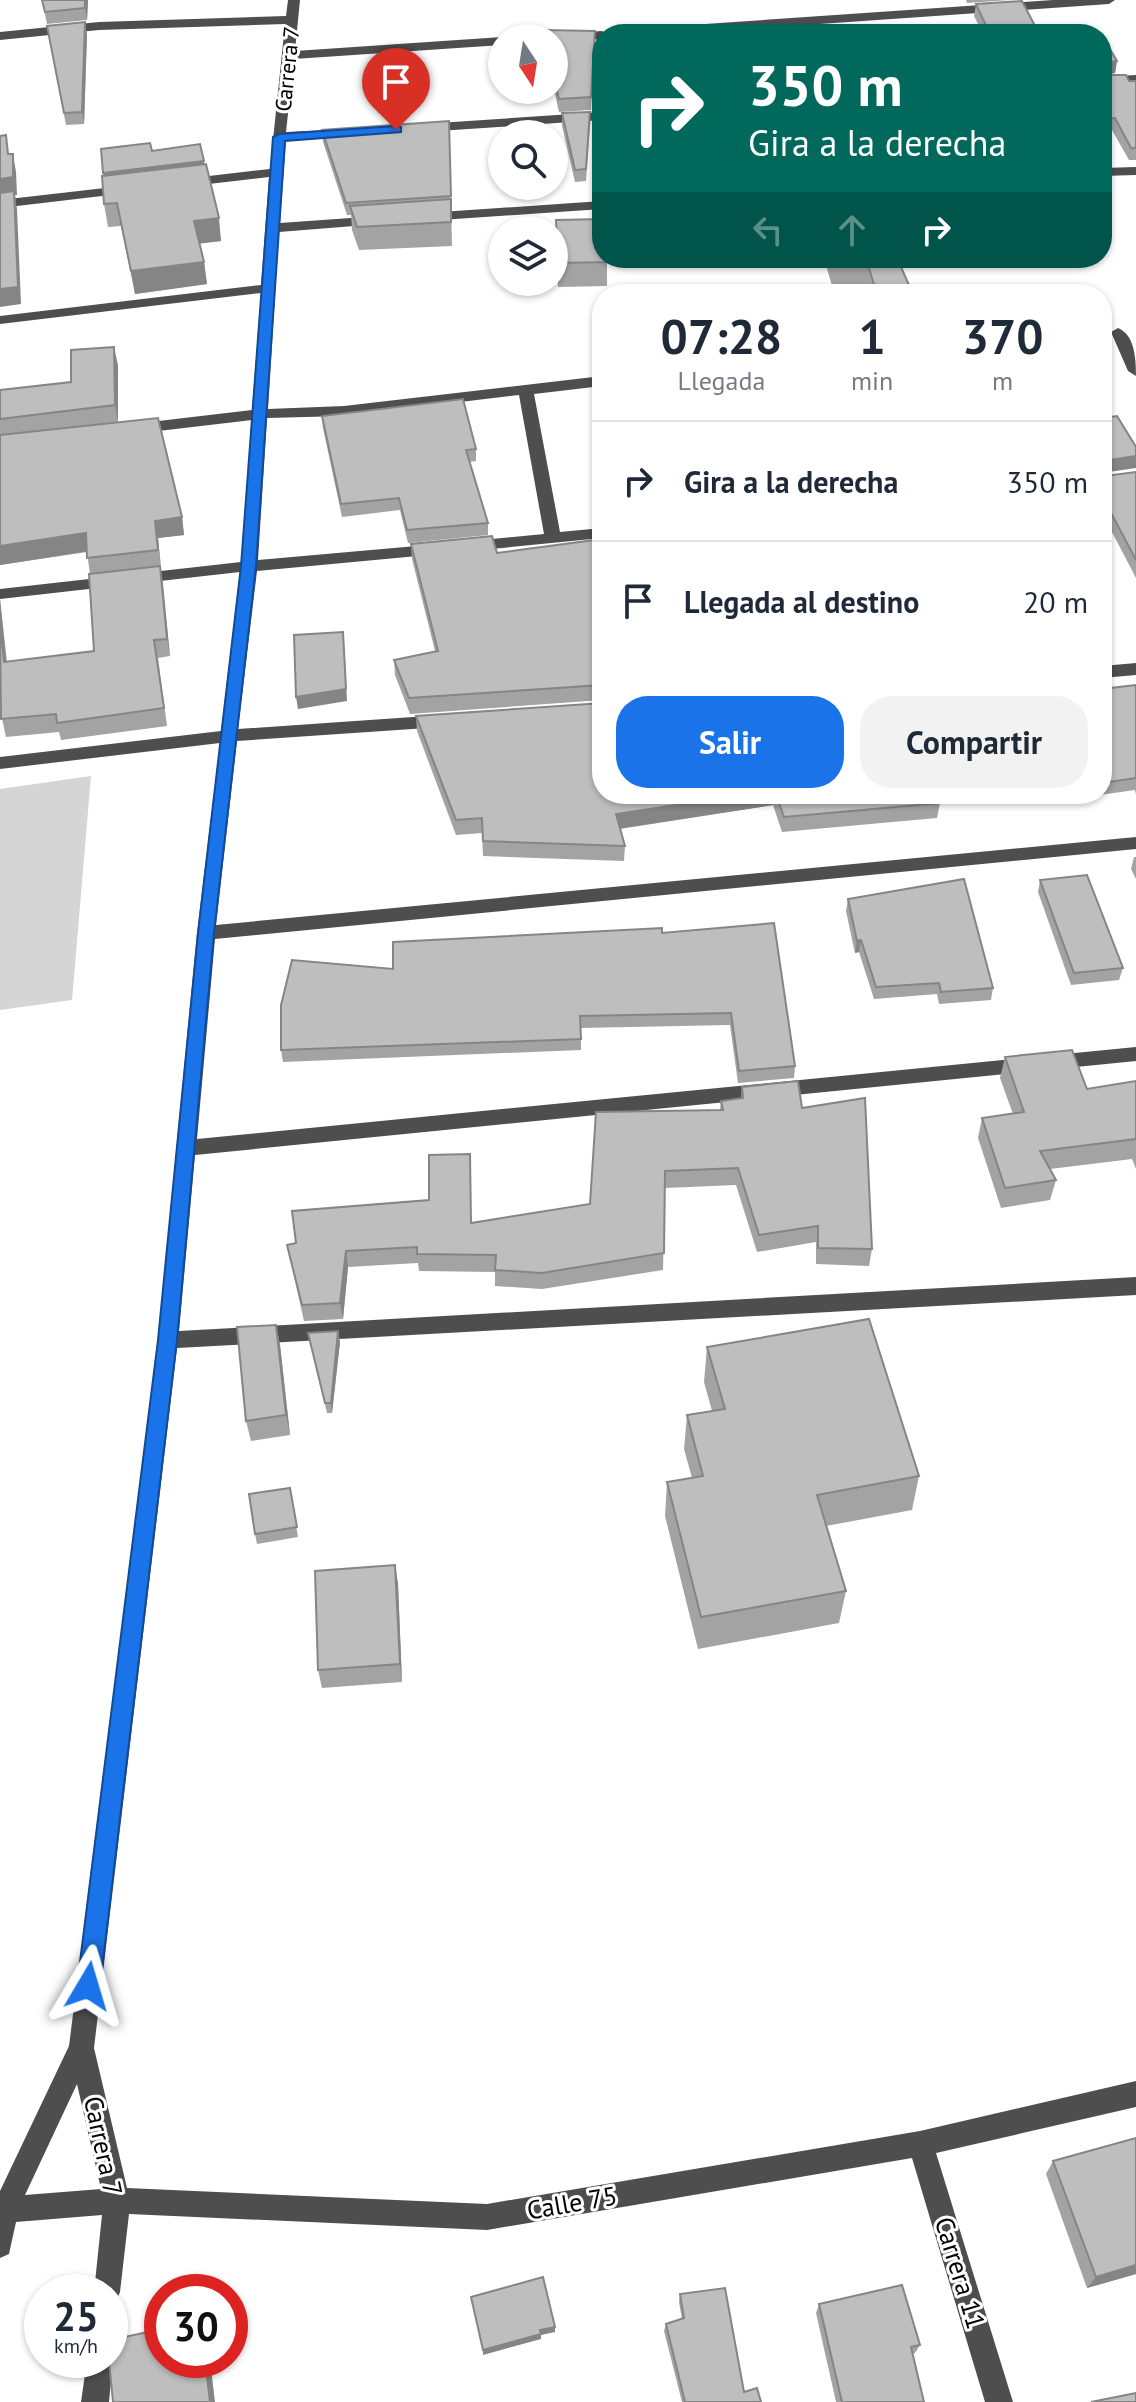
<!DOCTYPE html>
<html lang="es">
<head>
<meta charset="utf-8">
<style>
	body { margin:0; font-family:"PT Sans",sans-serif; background:#f2f2f3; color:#1f2937; height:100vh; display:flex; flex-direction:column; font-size:30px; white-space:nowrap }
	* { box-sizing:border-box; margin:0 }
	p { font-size:26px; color:#747a83 }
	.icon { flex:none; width:44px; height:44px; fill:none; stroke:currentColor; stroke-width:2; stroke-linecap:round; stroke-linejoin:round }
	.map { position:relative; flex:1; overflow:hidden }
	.sheet { position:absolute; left:592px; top:284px; width:520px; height:520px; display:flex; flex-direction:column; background:#fff; border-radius:32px; box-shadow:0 2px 6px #0004 }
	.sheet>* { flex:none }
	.guide { position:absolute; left:592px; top:24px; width:520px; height:244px; border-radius:32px; box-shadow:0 2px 6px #0004; background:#00695c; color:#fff; overflow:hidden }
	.needle { width:52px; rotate:168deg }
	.controls { position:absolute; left:488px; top:24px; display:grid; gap:16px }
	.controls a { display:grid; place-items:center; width:80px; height:80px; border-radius:50%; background:#fff; box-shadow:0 2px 6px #0004; font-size:40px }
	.speed { position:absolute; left:24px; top:2274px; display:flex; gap:16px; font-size:40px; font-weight:700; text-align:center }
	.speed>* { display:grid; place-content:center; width:104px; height:104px; border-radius:50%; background:#fff; box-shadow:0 2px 6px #0004; line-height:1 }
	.speed small { font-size:20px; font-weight:400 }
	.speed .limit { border:12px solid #d22; background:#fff; color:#111 }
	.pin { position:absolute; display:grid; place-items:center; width:68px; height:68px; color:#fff; margin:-82px -34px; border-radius:50% 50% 50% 0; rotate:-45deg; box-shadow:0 0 8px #0007 }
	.pin .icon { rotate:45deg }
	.me { position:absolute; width:88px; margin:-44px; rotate:7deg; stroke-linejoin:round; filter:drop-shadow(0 0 6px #0008) }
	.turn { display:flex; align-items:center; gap:28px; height:168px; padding:0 24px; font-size:36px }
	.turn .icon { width:104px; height:104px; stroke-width:2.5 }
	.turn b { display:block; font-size:56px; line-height:68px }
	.lanes { display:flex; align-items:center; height:76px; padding:0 24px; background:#0003; justify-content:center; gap:40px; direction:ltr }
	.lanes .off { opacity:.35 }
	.eta { display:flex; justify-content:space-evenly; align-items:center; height:136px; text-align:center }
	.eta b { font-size:48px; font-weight:800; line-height:56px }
	.cta { display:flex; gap:16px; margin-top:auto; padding:16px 24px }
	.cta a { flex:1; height:92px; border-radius:32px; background:#1a73e8; color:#fff; font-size:32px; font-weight:800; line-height:92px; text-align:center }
	.cta a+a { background:#f2f2f3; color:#1f2937 }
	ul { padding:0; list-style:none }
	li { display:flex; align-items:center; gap:24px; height:120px; padding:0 24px; border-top:2px solid #e0e1e3 }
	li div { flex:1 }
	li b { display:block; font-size:30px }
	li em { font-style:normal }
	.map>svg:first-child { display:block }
	.green { fill:#d5d5d5 }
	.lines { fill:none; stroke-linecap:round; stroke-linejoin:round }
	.minor { fill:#4e4e4e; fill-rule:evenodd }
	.wall { fill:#a3a3a3 }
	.shaded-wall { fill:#858585 }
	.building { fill:#bebebe; stroke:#858585; stroke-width:2 }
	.route { fill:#1a73e8; stroke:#114b97; stroke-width:2 }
	.labels { text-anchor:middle; stroke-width:6; stroke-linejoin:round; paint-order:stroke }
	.street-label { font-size:22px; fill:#000; stroke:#fff }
	.near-street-label { font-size:26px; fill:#000; stroke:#fff }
</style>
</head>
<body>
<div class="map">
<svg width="1136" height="2402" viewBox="0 0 1136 2402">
	<rect width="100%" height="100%" fill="#fff"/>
	<path class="green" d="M91,776L72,1000L0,1010V789Z"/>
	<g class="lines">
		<path class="minor" d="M288,0H300L295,51L502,37L506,38H502V45L294,59L286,132L347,129L354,133L347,137L286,141L280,223L379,216L386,220L379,224L279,232L268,409L344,406L602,376V386L534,394L560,532L602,528V538L471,551L463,546L471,541L544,534L519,395L344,416L267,418L258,560L439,544L447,549L439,554L257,571L238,729L442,715L451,721L442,727L237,741L216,925L1136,837V849L215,939L197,1139L1136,1047V1061L195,1155L179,1331L1136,1277V1295L177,1348L94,2048L127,2188L487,2204L920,2131L1136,2081V2107L936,2153L1013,2402H985L912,2158L487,2230L129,2214L120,2292L116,2301L110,2304V2292H94L102,2215L16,2222L9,2254L0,2258V2191L69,2046L158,1340L197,933L220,743L0,769V757L221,731L240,572L0,599V589L241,562L252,420L133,434L125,429L133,424L252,410L261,293L0,324V316L261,285L269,177L183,187L176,183L183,179L270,169L285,24L99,30L0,40V32L99,22L286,16ZM77,2084L101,2189L25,2195Z
			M1053,0H1115L1109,4L674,34H611L618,30Z
			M602,31L608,34H602V39L554,42V38H547L554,34Z
			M1136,75V83L1102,85V77Z
			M602,112V120L423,132L416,128L423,124Z
			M1136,167V175L1102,176V168Z
			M131,185L136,186V192L0,208V200Z
			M602,201V209L426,221L419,217L426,213Z
			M1118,328C1135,335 1136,359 1136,376L1128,371L1111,332Z
			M1136,663V675L1102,678V666Z
			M110,2352L113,2360L109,2402H81L87,2360H110Z"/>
	</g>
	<path class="wall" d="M42,0H88L87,20L47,24Z
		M966,0H1009L967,3Z
		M976,4L1035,26L1033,34H983L974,16Z
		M47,26L87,34L84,124L66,125Z
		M543,30L595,44L591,110L559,112L554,90V38H543Z
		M1102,36L1117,61L1115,73L1102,75L1129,81H1136V160H1129L1112,130L1102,131Z
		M562,113L590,124L586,181L575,182L562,126Z
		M449,121L452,246L359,250L352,230L351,215H347L323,142L322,130Z
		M152,151L204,164L221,241L200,243L204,262L207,284L135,294L121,226L108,227L104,204V176Z
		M556,220L607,258V286L558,287Z
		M824,258H887L913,294H867L865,289L866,284L832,286Z
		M118,365V422L182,517L184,535L158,538L161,568H160L170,656L158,658L167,726L61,740L59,732L6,737L1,714H0V599L7,662L94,651L90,574L87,552L0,565V390L71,382Z
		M322,416L476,449V461L469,462L488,523V535L408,543L400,510L342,517L323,428Z
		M1136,472V578L1102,513V473L1105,476Z
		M602,539V700L410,714L395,675L394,660L435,651L412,559L411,544L497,553Z
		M1136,685V795L1135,790L1078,798L1077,794H1102V689Z
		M416,716L602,794H937L940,803L937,818L782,832L773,805L620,829L625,846L624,861L483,856L482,833L456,835L417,731Z
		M1134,857H1136V879L1131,869Z
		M1040,880L1123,968L1119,980L1071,985L1038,892Z
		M848,899L993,988L991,1000L939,1004L937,994L874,999L859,952L855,953L846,911Z
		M662,933L795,1066L794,1078L738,1083L730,1025L581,1028V1050L283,1062L281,1050L393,969Z
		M1005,1057L1087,1089L1136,1081V1169L1132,1159L1050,1169L1056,1180L1050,1200L1001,1208L978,1138L982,1118L1013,1114L1000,1078Z
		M742,1087L802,1108L872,1249L869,1266L816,1264V1242L757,1252L736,1185L665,1188L663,1270L542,1289L495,1286V1272L419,1271L418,1263L348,1267L343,1319L304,1321L287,1245L472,1223L590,1204L720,1110L721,1101L741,1098Z
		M276,1325L280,1345L290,1435L251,1441L246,1421Z
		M338,1331L340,1342L332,1413H327L308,1333Z
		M707,1347L919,1476L912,1510L826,1526L846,1591L839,1623L698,1649L665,1516L667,1482L692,1478L684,1449L687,1415L712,1411L704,1382Z
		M290,1488L298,1537L257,1544L255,1534Z
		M395,1565L398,1584L402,1682L322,1688L318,1670Z
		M1053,2161L1136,2274L1087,2288L1046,2174Z
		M680,2294L744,2392L761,2402H682L664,2331L666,2324L682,2319L679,2302Z
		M819,2304L920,2345L915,2353L912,2354L924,2402H836L816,2313Z"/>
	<path class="shaded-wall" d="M85,0H88L87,20L85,8Z
		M85,22L87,34L84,124L82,112Z
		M1117,61L1115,73L1102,75V63Z
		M13,154L16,172L17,195H15L17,209L21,304L0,307V179Z
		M204,161L205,173L105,185L103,173Z
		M219,218L221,241L197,244L194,221Z
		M204,262L207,284L135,294L131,271Z
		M114,347L118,365V423L115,405Z
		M1136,456V468L1102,473V461Z
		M182,517L184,535L158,538L161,568L155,521Z
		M86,533L89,551L0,565V546Z
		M160,566L163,584L170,656L167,639Z
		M0,599L8,680L4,662L0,620Z
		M344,644L347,701L298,709L296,697Z
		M749,794H774L773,805L616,829V814Z
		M861,940L859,952L855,953L857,941Z
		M346,1251L348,1267L343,1319L340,1303Z
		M276,1325L280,1345L290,1435L286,1415Z
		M338,1331L340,1342L332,1413L331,1403Z
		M395,1565L398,1584L402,1682L400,1664Z
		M1136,2265V2274L1087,2288L1096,2277Z
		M555,2327V2332L541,2335V2339L483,2355V2350L540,2330Z
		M205,2360H210L215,2402H210Z"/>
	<path class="building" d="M42,0H85V8L45,12Z
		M1022,1L1035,26L988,30L976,4Z
		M85,22L82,112L64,113L47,26Z
		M543,30L595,31L591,97L559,99L554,79V38H545Z
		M1102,36L1117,61L1102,63V75H1126L1129,81H1136V148H1131L1115,118L1102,119Z
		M590,112L586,169L575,170L562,113Z
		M449,121L451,196L346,203L322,130Z
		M6,135L8,154H13V177L0,179V136Z
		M150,143L152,151L200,144L204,161L103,173L101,149Z
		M206,164L219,218L194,221L204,262L131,271L117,203L104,204L102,176Z
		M14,191L18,287L0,289V193Z
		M451,199V222L357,227L350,206Z
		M602,219V258H607L608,262L558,263L556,220Z
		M833,258H897L913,294H877L868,265L884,259L834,262Z
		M114,347L115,405L0,419V390L71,382V350Z
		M463,399L476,449L466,450L488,523L407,530L399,498L341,504L322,416Z
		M1117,416L1136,447V456L1102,461V467V418Z
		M158,418L182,517L155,521L158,550L87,558L86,533L0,546V435Z
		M1136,472V560L1102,496V473L1105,476Z
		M492,536L497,553L602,539V685L409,698L394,660L438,651L411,544Z
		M160,566L167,639L154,640L164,708L57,723L56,714L1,719L0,620L4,662L94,651L89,574Z
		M343,632L346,689L296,697L294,635Z
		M1136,685V778L1102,783V689Z
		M602,703V794H749L616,814L625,846L483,841L482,818L456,820L416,716Z
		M776,794H937L940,803L784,817Z
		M1087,875L1123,968L1074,973L1040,880Z
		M964,879L993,988L941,992L939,983L876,987L861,940L857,941L848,899Z
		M774,923L795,1066L739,1071L731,1013L580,1016L581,1039L281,1050V1005L292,960L393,969V942L662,928V933Z
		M1072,1050L1087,1089L1136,1081V1139L1040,1151L1056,1180L1005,1188L982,1118L1024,1112L1005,1057Z
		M798,1081L802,1108L865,1098L872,1249L818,1248V1226L759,1235L738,1168L665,1171L664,1253L542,1273L495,1270L496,1255L417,1254V1247L346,1251L340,1303L302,1305L287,1245L296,1243L292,1211L429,1200V1155L470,1154L471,1223L590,1204L596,1112L723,1110L721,1101L743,1098L742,1087Z
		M869,1319L919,1476L817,1495L846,1591L701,1617L667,1482L703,1476L687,1415L725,1409L707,1347Z
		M276,1325L286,1415L246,1421L237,1327Z
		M338,1331L331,1403H325L308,1333Z
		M290,1488L297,1527L255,1534L249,1494Z
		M395,1565L400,1664L318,1670L315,1571Z
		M1136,2138V2265L1096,2277L1053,2161Z
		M543,2277L555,2327L540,2330L541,2334L483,2350L471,2297Z
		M902,2285L920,2345L911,2347L924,2402H842L819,2304Z
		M725,2288L744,2392L757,2388L761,2402H685L666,2324L684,2318L680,2294Z
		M162,2329V2360H205L210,2402H113L109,2360L110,2340Z
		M1136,2393V2402H1091Z"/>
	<path class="route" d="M396,126L401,127V132L285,141L256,566L214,933L177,1340L100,1986L96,1994L88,1997L80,1994L77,1986L158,1340L198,933L241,566L273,137L279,134Z"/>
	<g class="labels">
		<g class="street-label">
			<text transform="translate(287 69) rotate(-84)" y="8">Carrera 7</text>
		</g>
		<g class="near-street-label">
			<text transform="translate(103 2146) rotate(78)" y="9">Carrera 7</text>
			<text transform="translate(572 2203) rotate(-10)" y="9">Calle 75</text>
			<text transform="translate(960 2273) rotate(73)" y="9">Carrera 11</text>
		</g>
	</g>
</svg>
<div class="controls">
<a><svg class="needle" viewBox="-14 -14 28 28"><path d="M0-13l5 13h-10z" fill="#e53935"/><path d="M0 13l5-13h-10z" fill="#747a83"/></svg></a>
<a><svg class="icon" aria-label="search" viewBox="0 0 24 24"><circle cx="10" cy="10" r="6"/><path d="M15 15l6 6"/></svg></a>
<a><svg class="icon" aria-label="layers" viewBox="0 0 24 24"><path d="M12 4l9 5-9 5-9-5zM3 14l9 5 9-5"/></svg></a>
</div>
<div class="speed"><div>25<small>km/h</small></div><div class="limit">30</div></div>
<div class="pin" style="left:396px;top:130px;background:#d93025"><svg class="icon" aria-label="arrive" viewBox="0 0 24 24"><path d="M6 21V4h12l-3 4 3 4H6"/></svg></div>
<svg class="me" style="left:88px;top:1986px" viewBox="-20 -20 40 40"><path d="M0-17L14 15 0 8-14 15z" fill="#1a73e8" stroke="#fff" stroke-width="4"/></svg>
<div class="guide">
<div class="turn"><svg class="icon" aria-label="right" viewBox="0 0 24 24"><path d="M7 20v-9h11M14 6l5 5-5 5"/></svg><div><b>350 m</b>Gira a la derecha</div></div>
<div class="lanes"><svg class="icon off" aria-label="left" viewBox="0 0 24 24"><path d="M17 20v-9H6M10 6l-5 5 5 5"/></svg><svg class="icon off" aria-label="ahead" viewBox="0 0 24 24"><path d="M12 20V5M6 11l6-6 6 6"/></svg><svg class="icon" aria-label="right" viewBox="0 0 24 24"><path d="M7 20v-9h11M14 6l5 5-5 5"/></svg></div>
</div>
<section class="sheet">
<div class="eta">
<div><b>07:28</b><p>Llegada</p></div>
<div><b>1</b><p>min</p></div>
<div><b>370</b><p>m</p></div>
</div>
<ul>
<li><svg class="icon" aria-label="right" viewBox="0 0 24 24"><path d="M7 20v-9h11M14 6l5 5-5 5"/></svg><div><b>Gira a la derecha</b></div><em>350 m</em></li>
<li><svg class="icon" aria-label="arrive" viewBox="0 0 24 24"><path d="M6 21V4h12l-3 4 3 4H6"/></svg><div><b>Llegada al destino</b></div><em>20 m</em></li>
</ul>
<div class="cta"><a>Salir</a><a>Compartir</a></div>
</section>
</div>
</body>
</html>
